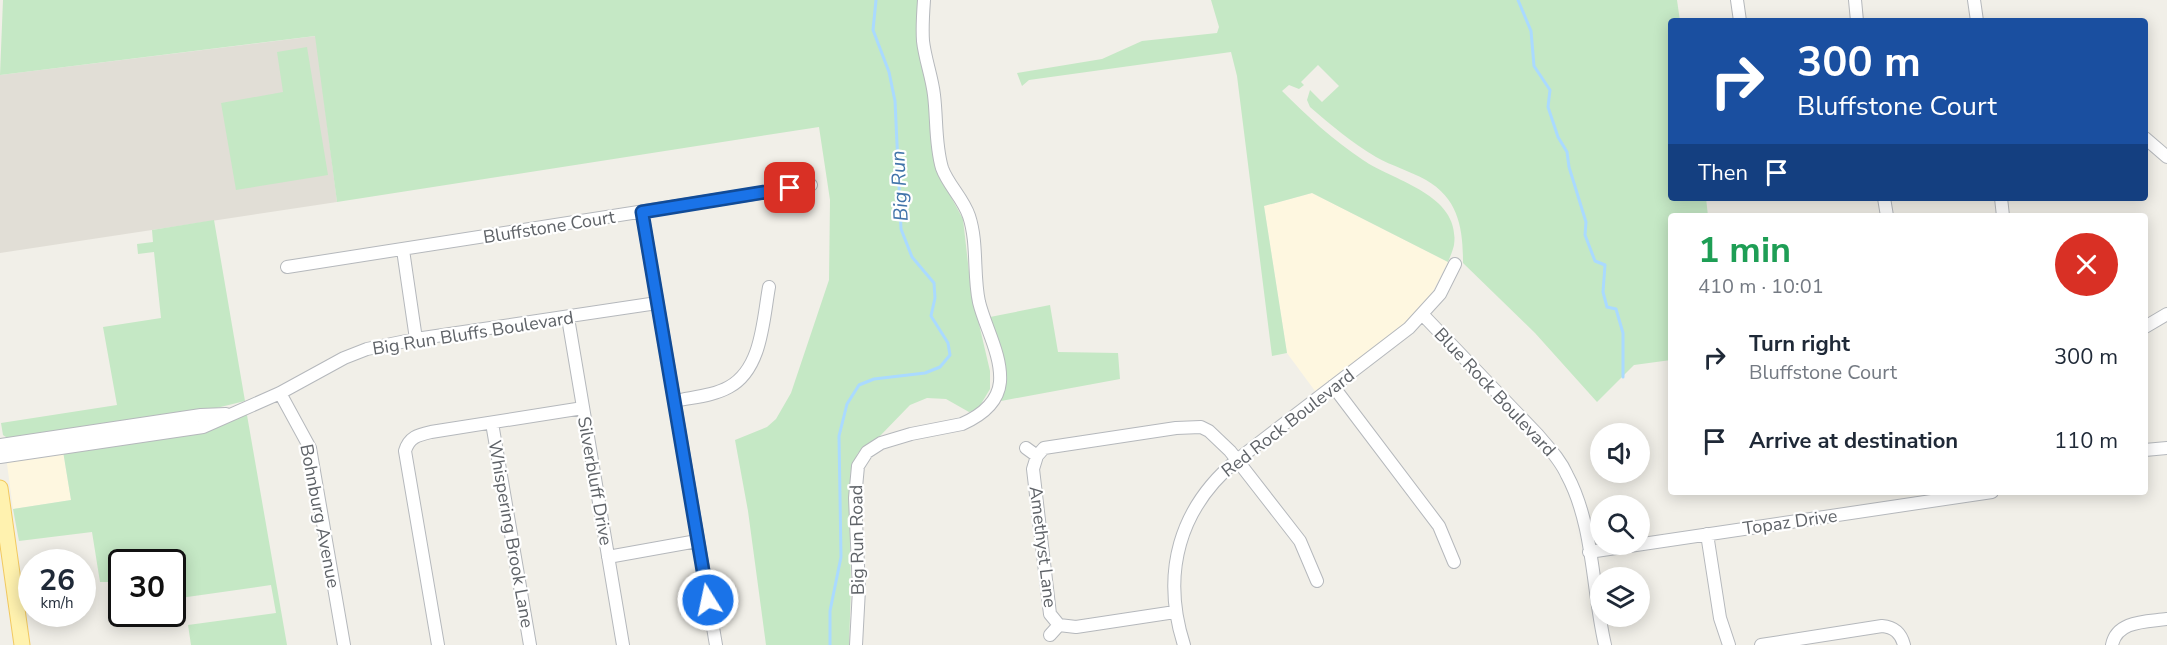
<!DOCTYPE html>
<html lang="en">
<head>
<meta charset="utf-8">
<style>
	body { margin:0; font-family:"Nunito Sans",sans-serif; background:#f6f6f7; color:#1f2937; height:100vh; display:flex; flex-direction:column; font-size:22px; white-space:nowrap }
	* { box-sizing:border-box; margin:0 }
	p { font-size:20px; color:#747a83 }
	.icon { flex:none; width:33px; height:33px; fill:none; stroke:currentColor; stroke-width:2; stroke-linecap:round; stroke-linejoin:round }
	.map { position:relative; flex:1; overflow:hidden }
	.sheet { position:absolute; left:1668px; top:213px; width:480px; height:282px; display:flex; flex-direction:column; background:#fff; border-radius:6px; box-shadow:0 3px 15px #0003 }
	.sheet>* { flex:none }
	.top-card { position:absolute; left:1668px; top:18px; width:480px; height:183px; border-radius:6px; box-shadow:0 3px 15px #0003; background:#1a4fa0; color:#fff; overflow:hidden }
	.fabs { position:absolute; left:1590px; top:423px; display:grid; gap:12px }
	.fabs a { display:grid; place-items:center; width:60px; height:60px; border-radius:50%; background:#fff; box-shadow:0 3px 15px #0003; font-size:30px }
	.speed { position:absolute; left:18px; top:549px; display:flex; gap:12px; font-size:30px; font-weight:700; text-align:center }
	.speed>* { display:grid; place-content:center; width:78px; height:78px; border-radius:50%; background:#fff; box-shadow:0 3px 15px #0003; line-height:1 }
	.speed small { font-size:15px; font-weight:400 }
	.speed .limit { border:3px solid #111; border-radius:9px; background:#fff; color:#111 }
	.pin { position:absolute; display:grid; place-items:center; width:51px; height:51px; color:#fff; margin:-26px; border-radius:12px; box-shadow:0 3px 9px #0006 }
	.me { position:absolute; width:66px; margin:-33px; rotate:350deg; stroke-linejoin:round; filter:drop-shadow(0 0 4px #0008) }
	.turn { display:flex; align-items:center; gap:21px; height:126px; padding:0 30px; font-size:27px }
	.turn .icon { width:78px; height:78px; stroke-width:2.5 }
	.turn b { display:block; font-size:42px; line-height:51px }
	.then { display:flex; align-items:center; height:57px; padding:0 30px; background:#0003; gap:12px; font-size:22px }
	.round { display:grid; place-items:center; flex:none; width:63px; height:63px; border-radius:32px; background:#f6f6f7 }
	.summary { display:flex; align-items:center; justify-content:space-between; height:102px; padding:0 30px }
	h1 { font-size:36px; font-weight:700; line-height:45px; color:#1e9e55 }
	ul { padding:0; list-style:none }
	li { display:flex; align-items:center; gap:18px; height:84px; padding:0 30px }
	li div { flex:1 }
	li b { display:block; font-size:22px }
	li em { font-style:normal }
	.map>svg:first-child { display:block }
	.commercial { fill:#fef7e0 }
	.education { fill:#e1ded6 }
	.green { fill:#c5e8c5 }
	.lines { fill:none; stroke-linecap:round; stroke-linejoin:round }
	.stream { stroke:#aadaff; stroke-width:3 }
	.minor-casing { stroke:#b5b8bc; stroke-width:14 }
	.major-casing { stroke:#f2c960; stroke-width:17 }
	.minor { stroke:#fff; stroke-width:12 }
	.major { stroke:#fff2af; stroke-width:15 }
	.route-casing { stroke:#114b97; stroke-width:15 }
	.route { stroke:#1a73e8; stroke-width:10 }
	.labels { text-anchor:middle; stroke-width:4.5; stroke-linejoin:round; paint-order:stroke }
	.street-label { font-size:18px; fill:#5f6368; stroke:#fff }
	.water-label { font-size:20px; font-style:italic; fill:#4174aa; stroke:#fff }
</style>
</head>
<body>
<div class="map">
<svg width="2167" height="645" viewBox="0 0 2167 645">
	<rect width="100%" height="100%" fill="#f1efe8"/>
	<path class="commercial" d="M1312,193L1448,262L1428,301L1405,324L1315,391L1287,353L1264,206Z
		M63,451L71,500L13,509L7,464L9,460Z"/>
	<path class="education" d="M316,36L337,202L0,253V75Z"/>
	<path class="green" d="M3,0H918V37L926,76L938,173L963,219L971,290L990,371V389L978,409L969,412L946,399L927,398L910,405L878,438L858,453L851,469L849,491L851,587L849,645H766L748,511L735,440L767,427L776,419L791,393L829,280L830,200L819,127L337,202L315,36L0,75Z
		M1211,0H1677L1680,21H1671V198H1706L1708,216H1671V360L1634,365L1597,402L1535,333L1463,263C1463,229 1459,199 1426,180C1410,171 1392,166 1376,157C1352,143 1331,125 1310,107L1307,100L1310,90L1322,102L1339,86L1318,65L1301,82L1304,85L1299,89L1289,85L1282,91C1307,116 1333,140 1363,160C1393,181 1461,194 1454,245C1453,250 1450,257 1448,262L1312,193L1264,206L1287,353L1272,356L1237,76L1231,52L1029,80L1022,86L1017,73L1102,59L1142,41L1217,33L1219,27Z
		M307,47L328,175L236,190L221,103L283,92L277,52Z
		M214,220L245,401L200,412L9,439L3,435L1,423L117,405L103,327L161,318L154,252L138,254L137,244L153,242L152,230Z
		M1050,305L1058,352L1118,353L1120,379L1001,401L1005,380L990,317Z
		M247,415L287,645H191L188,625L276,613L271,585L173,599L172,562H122L121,606H118L115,582H100L92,532L19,541L13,509L71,500L63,451L227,421Z"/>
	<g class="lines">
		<path class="stream" d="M1518,0L1531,31L1534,66L1550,90L1548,107L1558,137L1567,152L1569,167L1586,222L1585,235L1595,261L1605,265L1603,292L1607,307L1616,309L1623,333V377
			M830,645V611L841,557L839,436L847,404L859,385L874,379L925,373L940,367L950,355L948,343L931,316L935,298L934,283L912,257L901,229L895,101L889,72L873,30L876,0"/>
		<defs>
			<path id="minor" d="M1737,0L1740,21
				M1855,0L1857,21
				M1974,0L1977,21
				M2145,138L2167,157
				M1884,198L1887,216
				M2001,198L2003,216
				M642,212L716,645
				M403,250L416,339
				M287,267L811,185
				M1423,315L1537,434C1548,447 1560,459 1567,475C1594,525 1592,590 1605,645
				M568,318L623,645
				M2145,327L2167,314
				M1333,386L1439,526L1454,562
				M280,393L310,448L344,645
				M675,401C693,397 713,396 729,387C762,369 763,320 769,287
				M492,423L530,645
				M0,445L201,415L226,414
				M1026,448L1037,456
				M2145,450L2167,448
				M0,457L203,427L280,393L344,358L367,349L416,339L657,303
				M1707,534L1720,618L1729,645
				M1589,552L1992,492
				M608,557L697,541
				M1175,612L1076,627L1059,625L1050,614L1033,469L1037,456L1044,448L1176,428L1201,427L1209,431L1230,451L1300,541L1317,581
				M1050,635L1059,625
				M438,645L405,451C409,437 418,435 431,432L583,408
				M856,645L859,589L855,498L858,466L867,452L881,443L911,434L962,424C980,416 998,403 1000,382C1002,355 985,327 979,302C973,274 978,243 969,216C963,198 948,185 942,168C935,144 937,119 934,95C932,77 925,59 923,41C922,27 923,14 924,0
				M1184,645C1161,573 1179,508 1237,460L1409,328L1440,294L1455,264
				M1761,645L1882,626C1894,627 1901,633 1904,645
				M2112,645C2117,620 2147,622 2167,619"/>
			<path id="major" d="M0,488L22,645"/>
		</defs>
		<use href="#minor" class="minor-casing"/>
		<use href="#major" class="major-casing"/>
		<use href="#minor" class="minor"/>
		<use href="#major" class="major"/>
	</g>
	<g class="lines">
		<defs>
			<path id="route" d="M708,600L642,212L790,188"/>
		</defs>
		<use href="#route" class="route-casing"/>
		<use href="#route" class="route"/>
	</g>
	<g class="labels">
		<g class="street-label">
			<text transform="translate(549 227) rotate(-9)" y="6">Bluffstone Court</text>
			<text transform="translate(473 333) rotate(-9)" y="6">Big Run Bluffs Boulevard</text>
			<text transform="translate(1495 392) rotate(47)" y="6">Blue Rock Boulevard</text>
			<text transform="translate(1288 423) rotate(-38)" y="6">Red Rock Boulevard</text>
			<text transform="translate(595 481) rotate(80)" y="6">Silverbluff Drive</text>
			<text transform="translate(320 516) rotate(79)" y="6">Bohnburg Avenue</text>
			<text transform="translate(1790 522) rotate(-8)" y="6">Topaz Drive</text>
			<text transform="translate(511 534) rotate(80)" y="6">Whispering Brook Lane</text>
			<text transform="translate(857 540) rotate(-91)" y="6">Big Run Road</text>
			<text transform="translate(1043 547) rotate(83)" y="6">Amethyst Lane</text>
		</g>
		<g class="water-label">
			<text transform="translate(899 186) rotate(-93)" y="7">Big Run</text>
		</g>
	</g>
</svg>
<div class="fabs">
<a><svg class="icon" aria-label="sound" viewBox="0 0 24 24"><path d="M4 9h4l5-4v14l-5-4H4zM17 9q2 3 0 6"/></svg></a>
<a><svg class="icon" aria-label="search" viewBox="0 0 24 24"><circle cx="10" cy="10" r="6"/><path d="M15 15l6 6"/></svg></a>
<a><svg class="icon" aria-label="layers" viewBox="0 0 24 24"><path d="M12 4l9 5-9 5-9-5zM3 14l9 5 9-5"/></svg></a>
</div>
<div class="speed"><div>26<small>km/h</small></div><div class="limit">30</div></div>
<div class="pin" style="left:790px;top:188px;background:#d93025"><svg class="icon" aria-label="arrive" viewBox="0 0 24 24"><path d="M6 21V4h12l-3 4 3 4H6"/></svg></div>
<svg class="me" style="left:708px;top:600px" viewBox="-20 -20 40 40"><circle r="17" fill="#1a73e8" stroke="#fff" stroke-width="3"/><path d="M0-11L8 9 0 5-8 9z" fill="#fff"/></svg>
<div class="top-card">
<div class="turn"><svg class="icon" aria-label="right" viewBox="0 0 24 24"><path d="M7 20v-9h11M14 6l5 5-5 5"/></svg><div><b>300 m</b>Bluffstone Court</div></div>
<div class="then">Then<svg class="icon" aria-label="arrive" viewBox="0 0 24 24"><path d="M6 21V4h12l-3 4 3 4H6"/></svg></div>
</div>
<section class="sheet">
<div class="summary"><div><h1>1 min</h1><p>410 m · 10:01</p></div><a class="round" style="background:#d93025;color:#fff"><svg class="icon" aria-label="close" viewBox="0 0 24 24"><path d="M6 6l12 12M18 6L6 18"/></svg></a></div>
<ul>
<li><svg class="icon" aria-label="right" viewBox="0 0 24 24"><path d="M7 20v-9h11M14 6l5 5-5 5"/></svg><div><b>Turn right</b><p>Bluffstone Court</p></div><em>300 m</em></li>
<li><svg class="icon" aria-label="arrive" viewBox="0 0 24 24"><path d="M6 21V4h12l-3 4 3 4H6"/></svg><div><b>Arrive at destination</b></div><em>110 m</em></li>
</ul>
</section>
</div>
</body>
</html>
